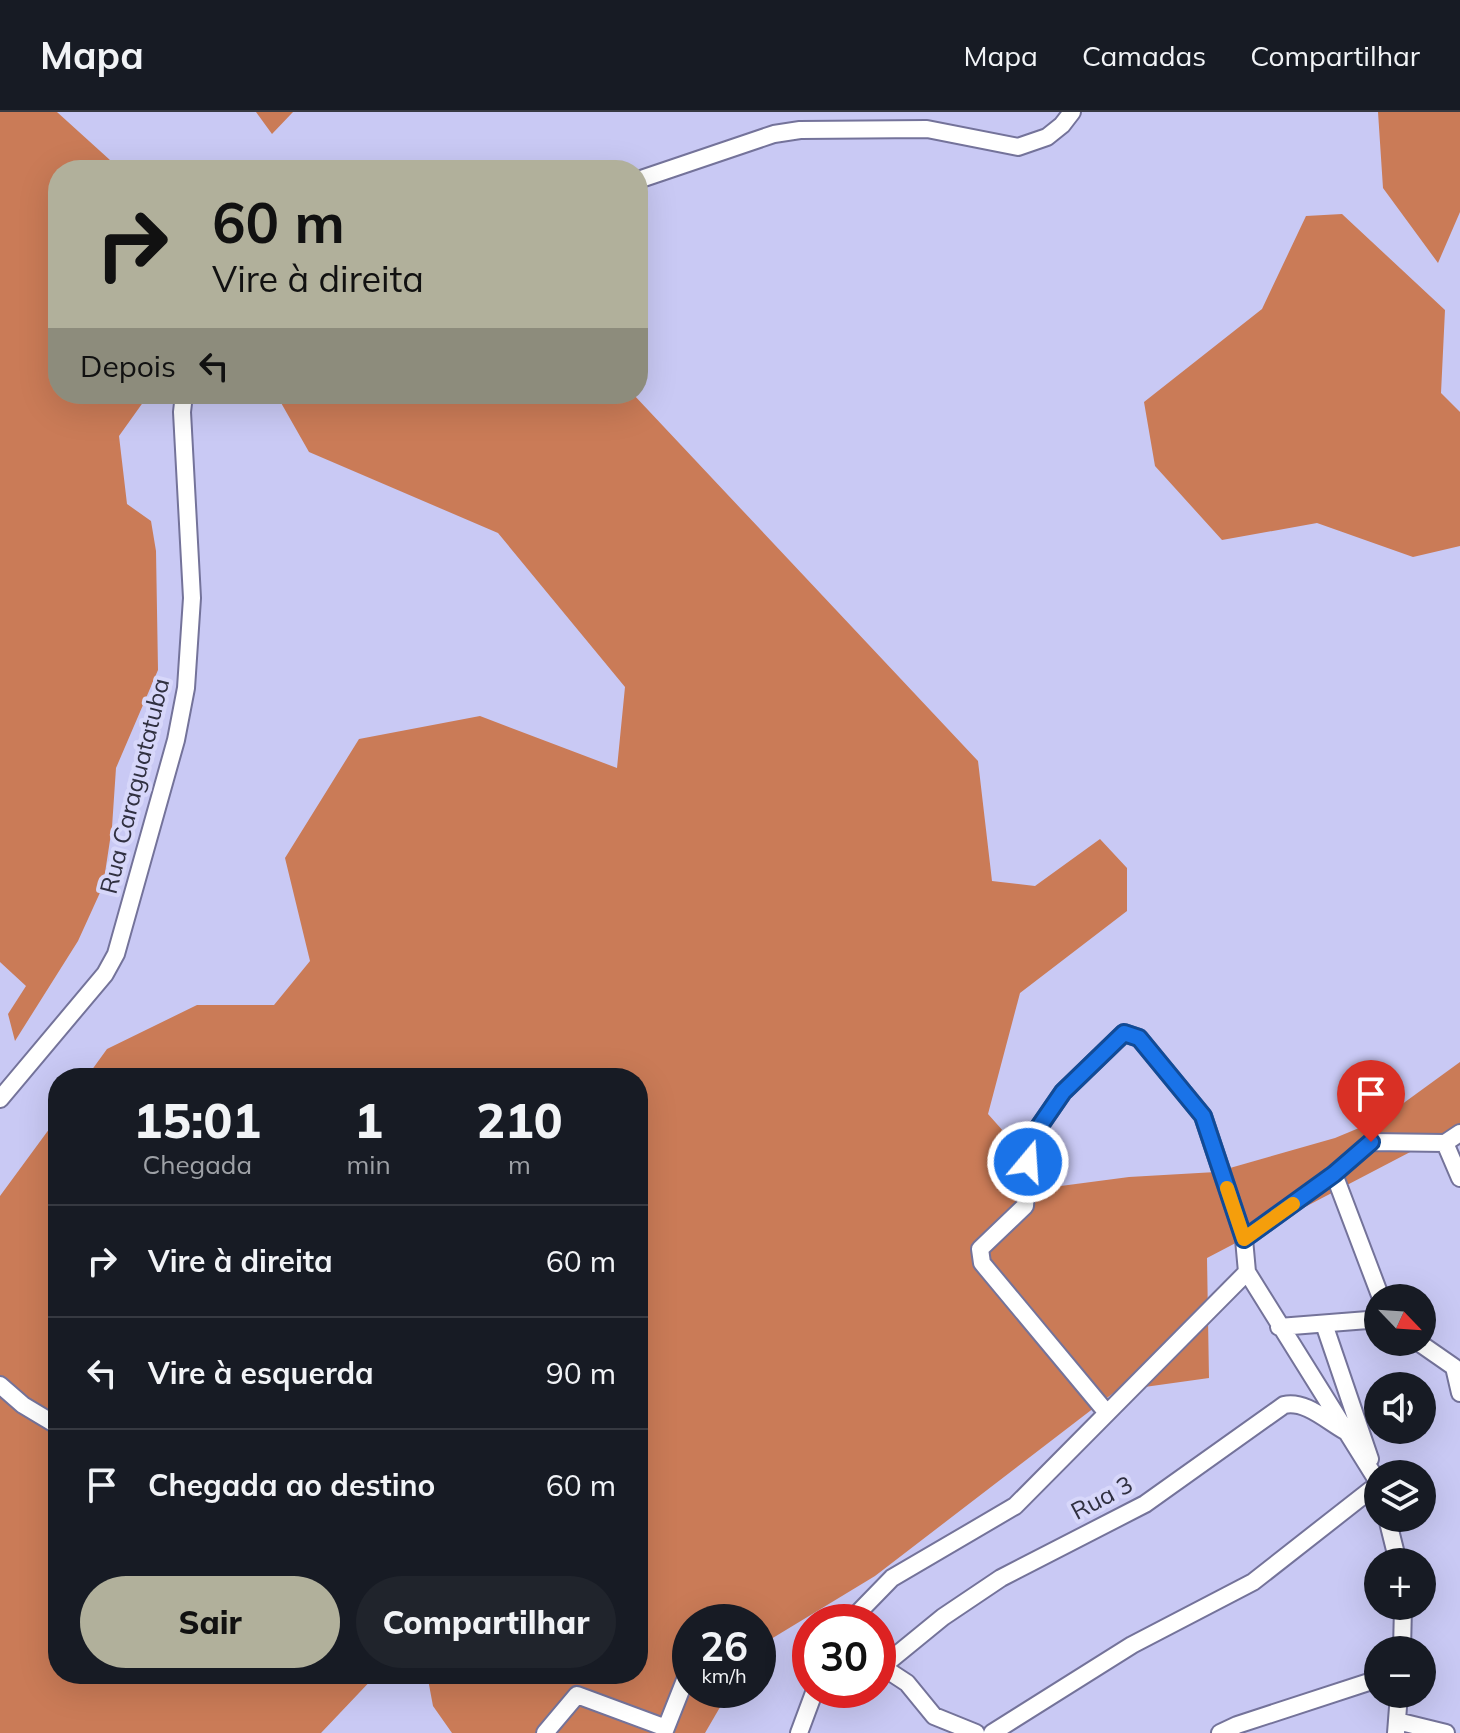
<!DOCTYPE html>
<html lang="pt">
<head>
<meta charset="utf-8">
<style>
	body { margin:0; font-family:Mulish,sans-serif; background:#20242c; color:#f1f3f6; height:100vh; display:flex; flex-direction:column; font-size:30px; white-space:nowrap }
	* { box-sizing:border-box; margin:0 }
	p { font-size:26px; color:#9ea1a6 }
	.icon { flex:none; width:44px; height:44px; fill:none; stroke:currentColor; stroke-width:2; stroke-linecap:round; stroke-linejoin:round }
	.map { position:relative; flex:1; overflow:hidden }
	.details { position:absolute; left:48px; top:956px; width:600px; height:616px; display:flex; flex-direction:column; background:#171b24; border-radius:32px; box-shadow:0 8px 32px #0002 }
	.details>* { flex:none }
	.hud { position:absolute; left:48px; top:48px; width:600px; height:244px; border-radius:32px; box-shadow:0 8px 32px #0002; background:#b1b09b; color:#111; overflow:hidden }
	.needle { width:52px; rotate:115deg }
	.controls { position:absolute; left:1364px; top:1172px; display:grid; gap:16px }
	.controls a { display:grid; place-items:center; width:72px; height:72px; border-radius:50%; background:#171b24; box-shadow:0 8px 32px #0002; font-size:40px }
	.speed { position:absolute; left:672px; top:1492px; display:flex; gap:16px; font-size:40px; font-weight:700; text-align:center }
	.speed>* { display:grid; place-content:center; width:104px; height:104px; border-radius:50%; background:#171b24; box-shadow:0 8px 32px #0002; line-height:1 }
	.speed small { font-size:20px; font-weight:400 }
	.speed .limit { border:12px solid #d22; background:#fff; color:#111 }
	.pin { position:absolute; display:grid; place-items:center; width:68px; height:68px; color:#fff; margin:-82px -34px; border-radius:50% 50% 50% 0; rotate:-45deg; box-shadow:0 0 8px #0007 }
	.pin .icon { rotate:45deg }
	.me { position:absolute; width:88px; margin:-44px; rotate:18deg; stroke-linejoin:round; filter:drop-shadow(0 0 6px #0008) }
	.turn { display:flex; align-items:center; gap:28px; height:168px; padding:0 32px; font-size:36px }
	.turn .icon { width:104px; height:104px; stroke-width:2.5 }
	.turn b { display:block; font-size:56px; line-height:68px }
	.then { display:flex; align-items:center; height:76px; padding:0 32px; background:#0003; gap:16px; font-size:30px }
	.eta { display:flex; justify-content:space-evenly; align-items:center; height:136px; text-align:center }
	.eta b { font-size:48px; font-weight:800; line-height:56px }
	.primary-button { display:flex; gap:16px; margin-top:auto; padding:16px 32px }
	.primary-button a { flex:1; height:92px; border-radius:48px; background:#b1b09b; color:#111; font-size:32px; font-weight:800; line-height:92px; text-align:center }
	.primary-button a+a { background:#20242c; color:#f1f3f6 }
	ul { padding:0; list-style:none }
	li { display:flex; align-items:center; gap:24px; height:112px; padding:0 32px; border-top:2px solid #363941 }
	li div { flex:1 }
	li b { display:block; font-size:30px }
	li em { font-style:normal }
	header { display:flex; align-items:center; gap:48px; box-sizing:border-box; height:112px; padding:0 40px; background:#171b24; border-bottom:2px solid #363941 }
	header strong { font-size:38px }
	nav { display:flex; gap:44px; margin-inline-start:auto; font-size:28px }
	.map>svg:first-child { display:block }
	.forest { fill:#ca7b57 }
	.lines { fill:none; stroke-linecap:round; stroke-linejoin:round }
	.street-casing { stroke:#74739a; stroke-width:20 }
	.street { stroke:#fff; stroke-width:16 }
	.route-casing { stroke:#114b97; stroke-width:20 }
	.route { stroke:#1a73e8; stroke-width:14 }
	.slow { stroke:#f59e0b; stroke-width:14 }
	.labels { text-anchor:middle; stroke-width:8; stroke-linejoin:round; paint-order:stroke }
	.street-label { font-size:24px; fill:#303040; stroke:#d7d7fa }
</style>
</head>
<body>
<header>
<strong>Mapa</strong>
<nav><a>Mapa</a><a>Camadas</a><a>Compartilhar</a></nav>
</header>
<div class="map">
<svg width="1460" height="1621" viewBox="0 0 1460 1621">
	<rect width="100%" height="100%" fill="#c9c9f4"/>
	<path class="forest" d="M0,0H57L121,58H58V282H149L119,324L127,392L151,409L156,439L158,558L116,656L112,715L103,774L78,829L15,929L8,902L26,874L0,850Z
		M256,0H293L272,22Z
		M1378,0H1460V100L1438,151L1383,76Z
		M1342,102L1445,198L1441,281L1460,300V434L1413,445L1317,411L1222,428L1155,354L1144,290L1262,197L1306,104Z
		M276,282H633L978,649L992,769L1035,774L1100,727L1127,756V799L1020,881L988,1002L1053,1075L1129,1065L1216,1060L1335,1026L1383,1006L1460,950V1014L1207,1146L1209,1266L1116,1279L875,1464L758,1535V1510H690V1578H730L705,1621H452L433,1594L427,1562H638V966H86L107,937L197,893H274L310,849L285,746L359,627L480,604L617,656L625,575L498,421L309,340Z
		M58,1005V1562H377L321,1621H0V1084Z"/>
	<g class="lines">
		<defs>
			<path id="street" d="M638,68L774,22L800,18L927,17L1018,35L1047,25L1062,13L1072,0
				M0,987L105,862L116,842L176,628L186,576L192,486L182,300L184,282
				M1445,1031L1460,1066
				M1334,1062L1381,1186
				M1247,1160L1378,1370
				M1324,1212L1370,1347
				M1279,1215L1368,1208L1378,1204
				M1418,1230L1454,1255L1460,1281
				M0,1273L23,1293L58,1314
				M1107,1301L982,1151L980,1137L1025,1094L1030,1028L1063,980L1124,921L1139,926L1203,1004L1244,1127
				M1387,1406L1398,1450
				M854,1510L855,1504L892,1466L1015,1394L1247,1160L1244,1127L1334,1062L1371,1030L1445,1031L1460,1021
				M1402,1538L1403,1494
				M878,1552L907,1571L934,1604L976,1621
				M883,1554L943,1505L1001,1466L1145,1392L1284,1293C1305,1288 1327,1309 1345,1319
				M1397,1609L1446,1621
				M545,1621L577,1583L666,1616
				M664,1621L687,1563
				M799,1621L815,1578
				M992,1621L1132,1533L1253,1470L1378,1372
				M1220,1621L1237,1613L1378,1567
				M1396,1621L1399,1582"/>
		</defs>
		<use href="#street" class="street-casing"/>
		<use href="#street" class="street"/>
	</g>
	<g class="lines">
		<defs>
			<path id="route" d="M1028,1050L1030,1028L1063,980L1124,921L1139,926L1203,1004L1244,1127L1334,1062L1371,1030"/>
		</defs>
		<use href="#route" class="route-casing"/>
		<use href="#route" class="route"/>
		<path class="slow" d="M1227,1076L1244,1127L1293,1092"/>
	</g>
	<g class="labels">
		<g class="street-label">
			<text transform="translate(135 674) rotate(-76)" y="8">Rua Caraguatatuba</text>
			<text transform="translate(1102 1386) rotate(-28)" y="8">Rua 3</text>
		</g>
	</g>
</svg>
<div class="controls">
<a><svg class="needle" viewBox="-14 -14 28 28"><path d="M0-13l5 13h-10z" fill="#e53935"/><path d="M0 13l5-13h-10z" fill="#9ea1a6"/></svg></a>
<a><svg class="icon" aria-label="sound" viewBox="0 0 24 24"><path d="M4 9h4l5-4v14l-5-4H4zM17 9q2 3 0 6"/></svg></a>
<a><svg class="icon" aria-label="layers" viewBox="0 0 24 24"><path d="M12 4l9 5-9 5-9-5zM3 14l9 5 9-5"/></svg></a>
<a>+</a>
<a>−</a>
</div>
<div class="speed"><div>26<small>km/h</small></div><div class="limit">30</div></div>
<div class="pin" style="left:1371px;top:1030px;background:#d93025"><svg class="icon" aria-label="arrive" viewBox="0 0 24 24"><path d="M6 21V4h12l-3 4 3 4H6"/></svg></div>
<svg class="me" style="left:1028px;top:1050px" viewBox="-20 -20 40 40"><circle r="17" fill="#1a73e8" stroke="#fff" stroke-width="3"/><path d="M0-11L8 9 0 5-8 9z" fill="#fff"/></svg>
<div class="hud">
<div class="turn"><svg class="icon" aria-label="right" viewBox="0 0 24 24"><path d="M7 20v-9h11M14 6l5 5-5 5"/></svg><div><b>60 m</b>Vire à direita</div></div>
<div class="then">Depois<svg class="icon" aria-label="left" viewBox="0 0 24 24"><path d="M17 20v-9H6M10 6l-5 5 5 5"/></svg></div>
</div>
<section class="details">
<div class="eta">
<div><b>15:01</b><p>Chegada</p></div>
<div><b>1</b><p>min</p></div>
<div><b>210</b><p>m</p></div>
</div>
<ul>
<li><svg class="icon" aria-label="right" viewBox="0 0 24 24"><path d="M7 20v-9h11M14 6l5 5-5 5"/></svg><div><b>Vire à direita</b></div><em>60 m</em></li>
<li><svg class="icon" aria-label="left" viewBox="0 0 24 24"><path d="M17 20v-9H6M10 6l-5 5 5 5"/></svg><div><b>Vire à esquerda</b></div><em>90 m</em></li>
<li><svg class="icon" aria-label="arrive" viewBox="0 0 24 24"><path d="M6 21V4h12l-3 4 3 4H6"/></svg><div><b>Chegada ao destino</b></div><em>60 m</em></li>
</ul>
<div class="primary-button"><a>Sair</a><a>Compartilhar</a></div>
</section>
</div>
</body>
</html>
